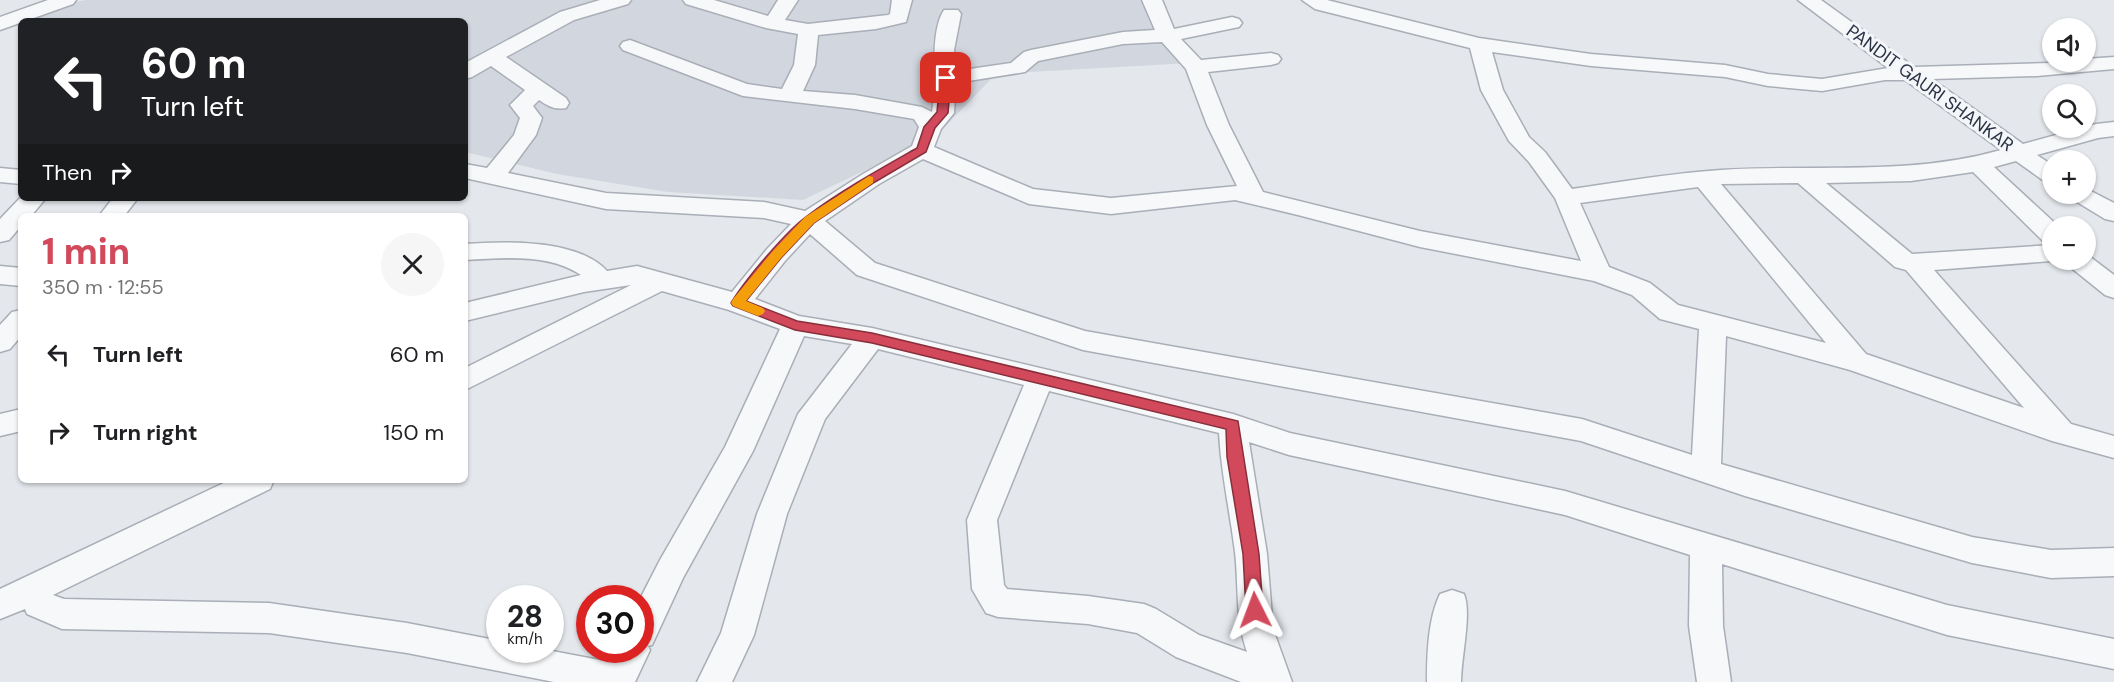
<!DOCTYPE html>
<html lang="en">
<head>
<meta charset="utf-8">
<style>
	body { margin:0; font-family:"DM Sans",sans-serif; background:#f6f6f6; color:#202124; height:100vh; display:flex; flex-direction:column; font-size:22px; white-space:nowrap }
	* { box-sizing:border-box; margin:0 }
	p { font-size:20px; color:#757577 }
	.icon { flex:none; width:33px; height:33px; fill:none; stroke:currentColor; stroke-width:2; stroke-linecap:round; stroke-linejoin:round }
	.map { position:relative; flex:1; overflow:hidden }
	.panel { position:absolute; left:18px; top:213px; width:450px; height:270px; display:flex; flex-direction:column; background:#fff; border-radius:9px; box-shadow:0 2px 4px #0004 }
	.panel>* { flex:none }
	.guide { position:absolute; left:18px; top:18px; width:450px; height:183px; border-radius:9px; box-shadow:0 2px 4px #0004; background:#202124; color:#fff; overflow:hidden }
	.buttons { position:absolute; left:2042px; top:18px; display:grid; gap:12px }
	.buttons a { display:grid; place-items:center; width:54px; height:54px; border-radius:50%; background:#fff; box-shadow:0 2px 4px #0004; font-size:30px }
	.speed { position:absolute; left:486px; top:585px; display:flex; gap:12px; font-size:30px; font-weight:700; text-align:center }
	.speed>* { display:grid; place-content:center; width:78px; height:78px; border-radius:50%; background:#fff; box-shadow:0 2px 4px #0004; line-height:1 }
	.speed small { font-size:15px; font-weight:400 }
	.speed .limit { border:9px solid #d22; background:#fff; color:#111 }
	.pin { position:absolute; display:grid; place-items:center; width:51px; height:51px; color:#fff; margin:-26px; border-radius:12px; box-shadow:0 3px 9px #0006 }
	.me { position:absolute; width:66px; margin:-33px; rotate:357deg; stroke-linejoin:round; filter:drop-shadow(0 0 4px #0008) }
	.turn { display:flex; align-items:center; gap:21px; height:126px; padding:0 24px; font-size:27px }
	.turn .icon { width:78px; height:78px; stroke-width:2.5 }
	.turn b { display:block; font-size:42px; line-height:51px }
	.then { display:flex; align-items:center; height:57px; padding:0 24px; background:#0003; gap:12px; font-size:22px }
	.round { display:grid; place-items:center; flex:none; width:63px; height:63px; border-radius:32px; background:#f6f6f6 }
	.head { display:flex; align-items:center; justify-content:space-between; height:102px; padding:0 24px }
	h1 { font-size:36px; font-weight:800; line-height:45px; color:#d1495b }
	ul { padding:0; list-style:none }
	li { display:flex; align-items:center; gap:18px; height:78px; padding:0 24px }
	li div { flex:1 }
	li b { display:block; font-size:22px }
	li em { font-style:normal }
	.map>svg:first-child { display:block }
	.built { fill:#d2d6de }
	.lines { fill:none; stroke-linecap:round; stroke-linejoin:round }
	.minor-casing { stroke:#a9aeb7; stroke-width:3 }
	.minor { fill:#f7f8fa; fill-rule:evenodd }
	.route { fill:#d1495b; stroke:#882f3b; stroke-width:1.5 }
	.slow { fill:#f59e0b }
	.labels { text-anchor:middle; stroke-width:6; stroke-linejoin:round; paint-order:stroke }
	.far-street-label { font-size:18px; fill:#2b3445; stroke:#f4f6f9 }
</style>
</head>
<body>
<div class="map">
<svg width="2114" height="682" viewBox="0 0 2114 682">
	<rect width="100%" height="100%" fill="#e4e7ec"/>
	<path class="built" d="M86,0H1156L1190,63L996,74L935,137L803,200L668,192L557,174L465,152V21H25L46,7Z"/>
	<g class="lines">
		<defs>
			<path id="minor" d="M48,0H76L73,4L0,30V17Z
				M600,0H631L628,4L574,20L506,57L566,98L569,103L566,108C554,110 548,106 539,100L533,106L542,118L536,135L508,173L606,193L764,202L805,211L863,174L912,146L919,127L914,119L855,109L743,96L623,50L620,46L623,42L630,40L747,84L782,89L794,65L798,34L766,28L686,4L683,0H714L768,16L778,0H798L785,20L808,24L888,15L890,14L892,0H912L906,22L876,29L818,35L815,65L803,91L855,95L922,107L932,112C937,84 929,32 944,10H958L961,14L954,50L956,71L1011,63L1024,52L1031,50L1123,32L1155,30L1142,0H1162L1174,29L1232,17L1239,19L1242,23L1239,27L1181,39L1201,60L1271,53L1278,55L1281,59L1278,63L1271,65L1208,72L1229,125L1263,192L1420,231L1581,261L1555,198L1529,162L1509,141L1481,90L1470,48L1315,9L1302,0H1327L1479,38L1591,54L1725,65L1768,74L1822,79L1888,68L1798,0H1821L1914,67L2085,62V59L2114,57V69L2037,76L1932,79L2023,144L2096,124L2114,122V136L2098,138L2037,155L2052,165V183L2044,181L2016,161L1994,167L2058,226H2052V243L2043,241L1973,172L1911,181L1826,183L1912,254L2052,245V260H2059L2052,261L1934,270L2071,424L2114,436V458L2052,441L1850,370L1726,336L1721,464L1972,537L2051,550L2114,548V576L2051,578L1972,563L1745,496L1581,441L1083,350L857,275L810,234L785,261L755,299L799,316L872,328L1233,414L1290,433L1565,491L1947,605L2114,639V669L1947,635L1722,564L1723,626L1731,682H1697L1689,626L1690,555L1565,515L1289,455L1249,442L1267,554L1273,629L1292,682H1241L1176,657L1137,633L1088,624L998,617L986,613L972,589L967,520L1024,385L878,349L825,419L787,514L754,635L732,682H697L721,633L757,514L798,414L852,344L804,336L753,451L683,578L652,645L648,646L650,650L635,682H554L407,653L269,633L62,629L27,614L25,609L0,619V589L230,480H274L270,489L53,595L64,599L269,603L407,623L500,641V650H547L610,662L616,650H640V599L660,560L725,447L780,329L729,310L662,291L465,390V368L631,285L584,292L465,321V303L581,275C548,253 503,258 465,260V244C505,241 578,239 607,271L637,266L732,292L767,249L791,224L764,218L606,209L465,178V164L487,168L514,135L520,118L510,105L525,90L491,66L472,77L465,79V63L560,12ZM1162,42L1186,69L1207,125L1237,186L1111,198L1033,189L934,147L941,129L954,113L956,83L1025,72L1038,61L1123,44ZM1492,52L1591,66L1725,77L1768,86L1822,91L1885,80H1905L2001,150C1910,176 1815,164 1721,170C1672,173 1621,182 1572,189L1545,152L1529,137L1503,90ZM923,159L1029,204L1111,214L1235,200L1298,215L1420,247L1594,281L1632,295L1660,319L1699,329L1692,455L1582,419L1085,331L875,263L825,221L879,184ZM1798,183L1895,267L1906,270L2024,408L1866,354L1721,184ZM1698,187L1826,343L1678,305L1650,283L1609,267L1580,203ZM1049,391L1219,433C1221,473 1230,512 1235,552C1239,587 1235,617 1247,652L1199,635L1156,609L1144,604L1088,596L1007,589L1004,585L997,520Z
				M0,168L21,170V184L0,182Z
				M2085,188L2114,203V221L2105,219L2072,199L2068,194H2085Z
				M21,197L46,198L31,216H21V226L9,240L0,242V219Z
				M113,198H138L124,216H99Z
				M2085,253L2114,275V298L2105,295L2069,266L2065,260H2085Z
				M0,266L21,268V286L0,284Z
				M21,310V336L10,349L0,352V325L12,312Z
				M21,409V431L0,436V414Z
				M1452,590L1464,594C1472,613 1461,658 1461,682H1427C1427,654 1428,619 1440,594Z"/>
		</defs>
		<use href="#minor" class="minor-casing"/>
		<use href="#minor" class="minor"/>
	</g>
	<path class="route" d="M946,74L951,78L948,113L935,128L926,152L875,182L814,223L781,258L746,301L797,321L872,333L1238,421L1259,554L1263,610L1260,615L1255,617L1249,615L1246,610L1243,554L1227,457L1226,429L872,343L795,330L733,306L731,303C745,280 786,231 807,216C842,190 880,169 917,148L924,127L937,112L940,78Z"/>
	<path class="slow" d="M869,176L873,177V183L814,223L781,258L746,301L763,308L765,311L763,314L758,316L733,306L731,303L733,299L772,252L805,217Z"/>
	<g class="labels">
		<g class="far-street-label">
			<text transform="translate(1930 88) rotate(36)" y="6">PANDIT GAURI SHANKAR</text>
		</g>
	</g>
</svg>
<div class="buttons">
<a><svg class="icon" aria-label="sound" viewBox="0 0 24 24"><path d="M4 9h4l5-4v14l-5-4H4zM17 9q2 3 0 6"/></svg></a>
<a><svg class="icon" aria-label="search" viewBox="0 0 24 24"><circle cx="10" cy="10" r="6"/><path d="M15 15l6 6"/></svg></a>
<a>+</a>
<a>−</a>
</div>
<div class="speed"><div>28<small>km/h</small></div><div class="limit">30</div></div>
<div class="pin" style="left:946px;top:78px;background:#d93025"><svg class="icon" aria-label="arrive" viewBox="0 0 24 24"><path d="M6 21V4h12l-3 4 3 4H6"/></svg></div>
<svg class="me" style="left:1255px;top:610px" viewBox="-20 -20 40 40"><path d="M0-17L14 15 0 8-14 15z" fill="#d1495b" stroke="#fff" stroke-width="4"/></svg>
<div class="guide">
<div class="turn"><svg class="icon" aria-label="left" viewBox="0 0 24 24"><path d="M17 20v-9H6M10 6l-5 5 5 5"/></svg><div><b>60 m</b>Turn left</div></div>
<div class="then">Then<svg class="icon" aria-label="right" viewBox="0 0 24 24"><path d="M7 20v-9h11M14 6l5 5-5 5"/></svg></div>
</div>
<section class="panel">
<div class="head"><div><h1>1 min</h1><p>350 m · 12:55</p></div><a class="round"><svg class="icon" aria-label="close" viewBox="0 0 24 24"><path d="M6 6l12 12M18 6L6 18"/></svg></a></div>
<ul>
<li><svg class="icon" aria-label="left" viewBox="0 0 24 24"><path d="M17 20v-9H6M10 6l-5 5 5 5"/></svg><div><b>Turn left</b></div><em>60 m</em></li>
<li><svg class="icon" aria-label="right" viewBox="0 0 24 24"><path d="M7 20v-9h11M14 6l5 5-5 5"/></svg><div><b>Turn right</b></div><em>150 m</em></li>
</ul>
</section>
</div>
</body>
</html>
